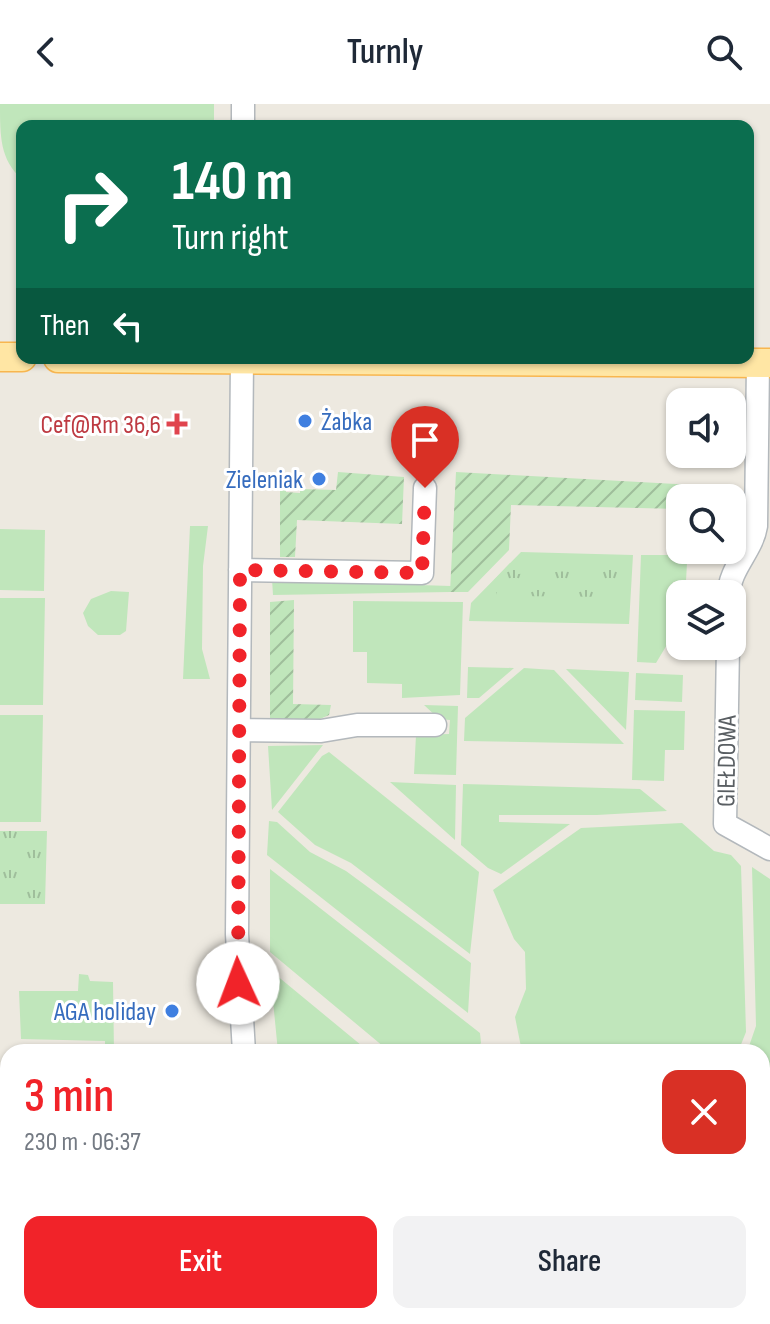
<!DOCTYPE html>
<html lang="en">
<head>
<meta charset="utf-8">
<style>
	body { margin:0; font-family:"Sofia Sans Condensed",sans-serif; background:#f2f2f3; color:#1f2937; height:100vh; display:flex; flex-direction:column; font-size:30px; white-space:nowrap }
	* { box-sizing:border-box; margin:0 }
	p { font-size:26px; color:#747a83 }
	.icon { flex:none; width:44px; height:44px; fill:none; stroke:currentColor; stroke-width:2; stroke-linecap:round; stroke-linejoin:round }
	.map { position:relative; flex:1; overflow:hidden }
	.panel { position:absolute; left:0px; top:940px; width:770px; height:280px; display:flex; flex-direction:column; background:#fff; border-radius:24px 24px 0 0; box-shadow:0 2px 6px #0004 }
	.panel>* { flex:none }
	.hud { position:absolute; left:16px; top:16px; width:738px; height:244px; border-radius:16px; box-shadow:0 2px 6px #0004; background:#0b6e4f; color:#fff; overflow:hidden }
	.fabs { position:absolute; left:666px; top:284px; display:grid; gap:16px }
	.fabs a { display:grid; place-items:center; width:80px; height:80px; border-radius:16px; background:#fff; box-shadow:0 2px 6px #0004; font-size:40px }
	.pin { position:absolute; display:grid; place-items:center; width:68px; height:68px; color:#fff; margin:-82px -34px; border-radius:50% 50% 50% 0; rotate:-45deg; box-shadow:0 0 8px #0007 }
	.pin .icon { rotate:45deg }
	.me { position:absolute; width:88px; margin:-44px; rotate:358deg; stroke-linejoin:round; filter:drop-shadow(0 0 6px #0008) }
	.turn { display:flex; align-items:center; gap:28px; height:168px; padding:0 24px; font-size:36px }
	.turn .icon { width:104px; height:104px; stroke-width:2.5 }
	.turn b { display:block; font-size:56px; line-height:68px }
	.then { display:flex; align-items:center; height:76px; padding:0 24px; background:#0003; gap:16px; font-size:30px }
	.round { display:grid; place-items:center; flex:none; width:84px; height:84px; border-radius:16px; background:#f2f2f3 }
	.headline { display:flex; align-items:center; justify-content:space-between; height:136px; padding:0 24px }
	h1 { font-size:48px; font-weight:600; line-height:60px; color:#f12329 }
	.action { display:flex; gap:16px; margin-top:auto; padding:16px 24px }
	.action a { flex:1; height:92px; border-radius:16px; background:#f12329; color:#fff; font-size:32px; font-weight:600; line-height:92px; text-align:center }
	.action a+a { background:#f2f2f3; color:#1f2937 }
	header { display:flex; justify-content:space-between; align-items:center; height:104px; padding:0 24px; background:#fff; font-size:36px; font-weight:600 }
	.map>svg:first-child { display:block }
	.grass { fill:#c0e6bb }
	.park { fill:url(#park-tufts) }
	.garden { fill:url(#garden-furrows) }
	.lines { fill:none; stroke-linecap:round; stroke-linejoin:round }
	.minor-casing { stroke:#b3b8bc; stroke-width:25 }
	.major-casing { stroke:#f8b64f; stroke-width:31 }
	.minor { stroke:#fff; stroke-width:22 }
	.major { stroke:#ffe6a4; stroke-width:28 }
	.route { stroke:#f12329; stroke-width:14; stroke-dasharray:0 25.2 }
	.shop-dot { fill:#3f7fe0; stroke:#fff; stroke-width:3 }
	.health-dot { fill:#e0444e; stroke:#fff; stroke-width:3 }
	.labels { text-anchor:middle; stroke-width:6; stroke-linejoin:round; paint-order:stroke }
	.shop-label { font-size:26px; fill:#366cbe; stroke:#fff; text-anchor:end }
	.health-label { font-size:26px; fill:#be3a42; stroke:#fff; text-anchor:end }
	.street-label { font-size:26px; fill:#595e62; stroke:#fff }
</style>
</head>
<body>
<header><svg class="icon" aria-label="back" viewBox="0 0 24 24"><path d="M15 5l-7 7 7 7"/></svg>Turnly<svg class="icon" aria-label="search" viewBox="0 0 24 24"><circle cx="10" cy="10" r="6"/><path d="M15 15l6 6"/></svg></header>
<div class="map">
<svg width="770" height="1220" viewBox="0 0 770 1220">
	<defs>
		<pattern id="park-tufts" width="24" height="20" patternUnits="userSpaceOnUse" patternTransform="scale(2)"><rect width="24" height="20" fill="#c0e6bb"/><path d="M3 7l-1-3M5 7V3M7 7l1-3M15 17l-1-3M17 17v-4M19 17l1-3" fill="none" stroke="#9fbe9b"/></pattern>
		<pattern id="garden-furrows" width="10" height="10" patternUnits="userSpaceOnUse" patternTransform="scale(2)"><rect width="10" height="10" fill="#c0e6bb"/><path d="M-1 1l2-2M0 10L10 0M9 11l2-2" fill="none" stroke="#9fbe9b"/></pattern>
	</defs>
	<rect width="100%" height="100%" fill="#ede9e0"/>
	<path class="grass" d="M0,0H214V22H22V75C0,56 0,32 0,0Z
		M190,422H208L203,462L202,545L210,575H183Z
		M0,425L45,426L44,487L0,486Z
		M521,448L633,451L629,520L469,517L471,499Z
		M641,451H671L687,459L686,477L673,478L672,500H680L677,524L656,559L637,558Z
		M407,474L419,481L451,482L450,488L273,491L272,475Z
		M111,487L129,488L126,527L120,531H98L88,522L83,509L91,495Z
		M0,494H45L43,601H0Z
		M353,497L463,498L460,591L402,594V580L367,579V548H353Z
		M468,563L514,564L479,594H467Z
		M524,564L554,566L624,640L464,637L465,614Z
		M566,565L629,568L626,626Z
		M636,569L683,571L682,598L635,596Z
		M424,601L458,602L456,671L414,670L416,631L449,630L450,616L439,615Z
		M634,606L685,607L684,646H665L664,677L632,676Z
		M0,611H43L41,718H0Z
		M323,641L272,706L268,642Z
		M329,648L479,768L470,850L351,759L315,741L278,708L322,652Z
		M390,678L456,681L455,736Z
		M463,680L640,685L667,707L597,711H499V718L570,720L501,770L488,764L461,741Z
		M269,717L277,718L310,748L346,767L471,859L468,909L267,751Z
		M682,719L714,747L731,751L741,762L746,928L738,948H522L515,913L526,885L525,848L514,835L493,786L581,724Z
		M752,763L770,775V1005L762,1008V948H747L756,922Z
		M270,765L480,929L481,939L474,948H390L270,848Z
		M270,866L367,946L278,948Z
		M79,870L88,871L90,877L113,878L114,948H105V937L21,935L19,887H78Z
		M762,1121H770V1220H706L705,1212H762Z"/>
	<path class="park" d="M510,459L516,460L518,470L624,464V484H616L615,493L497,492L494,476Z
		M0,727H47L45,800H0Z"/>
	<path class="garden" d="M338,368L404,373L402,420L297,416L295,453H280V379L286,380V388L300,389V385L336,386Z
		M456,368L694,381V394H680V405L511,401L509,446L468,488H450Z
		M294,496L293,600L331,601L329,611L320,615H270V498Z"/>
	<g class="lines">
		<defs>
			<path id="minor" d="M243,22V0
				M242,254L237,830L244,948
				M240,466L422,469L425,384
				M729,490C729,465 752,447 756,422L758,259
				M728,542L725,720L770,745
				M239,626L321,627L357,621H435
				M0,1129H8
				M0,1193L8,1192
				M171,1212V1220
				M281,1212L282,1220
				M602,1212V1220
				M670,1212L671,1220
				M472,1220L527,1212"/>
			<path id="major" d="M0,253H22
				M58,254L770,259"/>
		</defs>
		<use href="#minor" class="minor-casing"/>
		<use href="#major" class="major-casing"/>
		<use href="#minor" class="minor"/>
		<use href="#major" class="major"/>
	</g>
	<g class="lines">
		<path class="route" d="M238,879L240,466L422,469L425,384"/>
	</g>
	<g class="shop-dot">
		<circle cx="305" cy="317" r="8"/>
		<circle cx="319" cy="375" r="8"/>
		<circle cx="172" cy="907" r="8"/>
	</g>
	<path class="health-dot" d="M173 308h8v8h8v8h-8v8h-8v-8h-8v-8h8z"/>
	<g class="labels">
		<g class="shop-label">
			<text x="321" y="326" text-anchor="start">Żabka</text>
			<text x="303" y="384">Zieleniak</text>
			<text x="156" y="916">AGA holiday</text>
		</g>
		<g class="health-label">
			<text x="161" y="329">Cef@Rm 36,6</text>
		</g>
		<g class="street-label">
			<text transform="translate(726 657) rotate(-89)" y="9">GIEŁDOWA</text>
		</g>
	</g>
</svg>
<div class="fabs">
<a><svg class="icon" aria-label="sound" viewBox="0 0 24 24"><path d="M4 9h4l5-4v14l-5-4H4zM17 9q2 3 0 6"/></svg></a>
<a><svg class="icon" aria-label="search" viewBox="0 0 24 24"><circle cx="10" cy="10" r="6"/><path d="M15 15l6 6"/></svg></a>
<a><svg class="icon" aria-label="layers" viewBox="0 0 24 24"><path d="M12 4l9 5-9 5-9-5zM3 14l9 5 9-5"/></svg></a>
</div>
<div class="pin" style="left:425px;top:384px;background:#d93025"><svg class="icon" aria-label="arrive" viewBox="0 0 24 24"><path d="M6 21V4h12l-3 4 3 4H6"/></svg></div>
<svg class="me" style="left:238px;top:879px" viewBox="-20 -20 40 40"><circle r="19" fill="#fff"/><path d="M0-13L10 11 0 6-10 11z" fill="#f12329"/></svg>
<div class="hud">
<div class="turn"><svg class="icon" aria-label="right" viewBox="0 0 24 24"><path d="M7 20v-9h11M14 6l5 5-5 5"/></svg><div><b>140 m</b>Turn right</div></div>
<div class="then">Then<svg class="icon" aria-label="left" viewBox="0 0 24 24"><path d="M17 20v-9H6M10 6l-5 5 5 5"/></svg></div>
</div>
<section class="panel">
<div class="headline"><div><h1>3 min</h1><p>230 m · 06:37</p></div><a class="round" style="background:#d93025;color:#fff"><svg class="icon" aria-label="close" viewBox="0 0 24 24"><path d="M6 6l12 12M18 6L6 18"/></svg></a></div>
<div class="action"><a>Exit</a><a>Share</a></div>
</section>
</div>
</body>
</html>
